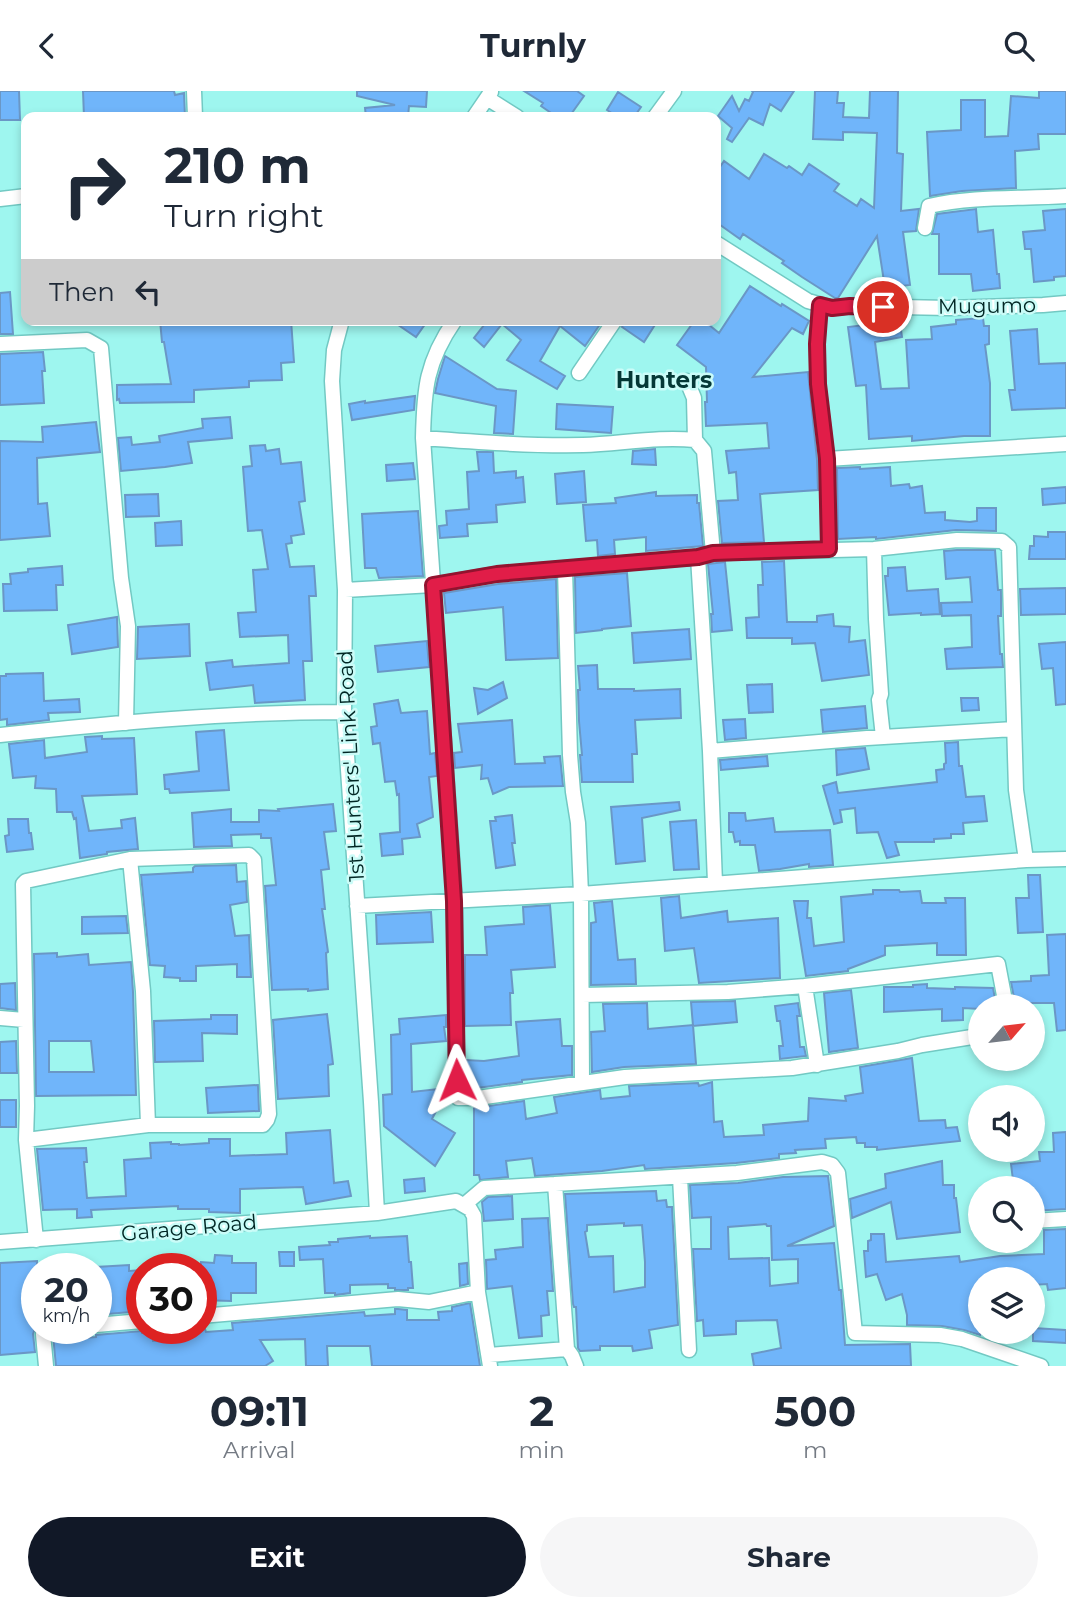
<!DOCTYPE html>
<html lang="en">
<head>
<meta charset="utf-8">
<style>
	body { margin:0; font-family:Montserrat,sans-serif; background:#f6f6f7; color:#1f2937; height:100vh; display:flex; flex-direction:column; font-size:26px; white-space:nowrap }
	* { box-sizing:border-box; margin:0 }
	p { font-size:23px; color:#747a83 }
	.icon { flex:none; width:38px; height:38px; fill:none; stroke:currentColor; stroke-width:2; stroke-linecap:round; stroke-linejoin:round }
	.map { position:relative; height:1275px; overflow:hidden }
	.side { display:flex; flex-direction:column; background:#fff; flex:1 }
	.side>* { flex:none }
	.banner { position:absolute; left:21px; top:21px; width:700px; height:214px; border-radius:14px; box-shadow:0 4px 10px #0003; background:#fff; color:#1f2937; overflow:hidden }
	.needle { width:46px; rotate:62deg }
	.buttons { position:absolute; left:968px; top:903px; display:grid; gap:14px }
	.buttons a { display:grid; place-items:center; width:77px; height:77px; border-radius:50%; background:#fff; box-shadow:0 4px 10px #0003; font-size:35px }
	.speed { position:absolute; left:21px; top:1162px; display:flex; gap:14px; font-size:35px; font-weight:700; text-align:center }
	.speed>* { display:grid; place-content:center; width:91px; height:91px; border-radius:50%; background:#fff; box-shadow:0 4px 10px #0003; line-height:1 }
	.speed small { font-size:18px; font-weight:400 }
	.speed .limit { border:10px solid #d22; background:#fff; color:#111 }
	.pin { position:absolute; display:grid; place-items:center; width:60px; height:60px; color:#fff; margin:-30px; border:4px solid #fff; border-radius:50%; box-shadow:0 2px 7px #0007 }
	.me { position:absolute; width:77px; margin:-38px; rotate:358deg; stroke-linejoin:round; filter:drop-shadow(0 0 5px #0008) }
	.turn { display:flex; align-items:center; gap:24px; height:147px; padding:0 28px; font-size:32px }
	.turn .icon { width:91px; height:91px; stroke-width:2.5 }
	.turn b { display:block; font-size:49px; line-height:60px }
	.then { display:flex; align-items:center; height:66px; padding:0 28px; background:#0003; gap:14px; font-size:26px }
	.eta { display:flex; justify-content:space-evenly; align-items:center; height:119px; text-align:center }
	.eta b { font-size:42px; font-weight:700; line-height:49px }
	.button { display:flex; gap:14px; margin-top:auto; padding:14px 28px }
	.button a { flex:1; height:80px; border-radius:42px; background:#111827; color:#fff; font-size:28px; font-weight:700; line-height:80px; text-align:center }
	.button a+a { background:#f6f6f7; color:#1f2937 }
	header { display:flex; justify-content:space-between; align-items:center; height:91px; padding:0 28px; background:#fff; font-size:32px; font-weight:700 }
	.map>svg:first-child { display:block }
	.building { fill:#70b5fa; stroke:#6a97c6; stroke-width:2; fill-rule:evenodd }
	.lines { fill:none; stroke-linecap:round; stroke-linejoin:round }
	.street-casing { stroke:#72c9c3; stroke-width:17 }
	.street { stroke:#fff; stroke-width:14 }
	.route-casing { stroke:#92132f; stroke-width:18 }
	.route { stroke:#e11d48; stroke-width:12 }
	.labels { text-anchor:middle; stroke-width:5; stroke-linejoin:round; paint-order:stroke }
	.street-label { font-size:21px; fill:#002624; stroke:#cafcf8 }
	.neighbourhood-label { font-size:23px; font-weight:bold; fill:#043836; stroke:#cafcf8 }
</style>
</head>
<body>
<header><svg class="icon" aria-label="back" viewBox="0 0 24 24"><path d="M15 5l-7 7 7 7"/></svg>Turnly<svg class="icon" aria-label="search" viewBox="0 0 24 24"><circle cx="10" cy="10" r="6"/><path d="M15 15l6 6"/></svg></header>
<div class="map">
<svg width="1066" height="1275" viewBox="0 0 1066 1275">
	<rect width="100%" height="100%" fill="#9ef6ef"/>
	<path class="building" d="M0,0H19L20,29H0Z
		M83,0H174L175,4L184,2L185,26H84Z
		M357,0H427L426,16L409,15L408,26H366L365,17L395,14L357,5Z
		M524,0H577L584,5L569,26H557L541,15L543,12Z
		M752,0H794L781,20L770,13L763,34L749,27L732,51L727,48L732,37L718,25L732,5L739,20L745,8L749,10L753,1Z
		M815,0H838L837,12H844L843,26L869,27L870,0H898L897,62L903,63L901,120L919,118L916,140L903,141L910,194L885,197L877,145L838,207H835L802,186L782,172L784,170L743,143L740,148L716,131V82L724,70L749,88L764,63L787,77L789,75L802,84L809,73L839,93L834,100L857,115L861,108L874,117L877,42L843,41V49L813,48Z
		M1039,0H1066V43H1038L1039,58L1015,60L1016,97L962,100L930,105L927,41L961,39V9H985V46L1008,45L1011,5L1039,7Z
		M618,1L641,16L634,26H618L607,19Z
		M976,118L978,141L993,139L997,183H999L1000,197L973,200L971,183H939V143H932L937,123Z
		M1066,118V185L1054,186V189L1034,191L1031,158H1025L1023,141L1045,139L1043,120Z
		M750,195L781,215L782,213L809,230L803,243L792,237L753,286L808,281L817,369L818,399L760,403L764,451L722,452L718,410L738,409L736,381L729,382L726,360L769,357L767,332L706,335L705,311H707L706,276L677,254L695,229H703L719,242Z
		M10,201L13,243H0V202Z
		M983,227L984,235H989V253L985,254L990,292V345H964L912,350V345L869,348L866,294L856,295L848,236L872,233L873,237L900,232L902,246L875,251L881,298L909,297L906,249L932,248L931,236L956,233V229Z
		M160,229H291L294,271L281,272L282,289L249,290V296L194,299V311L120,312L119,308L117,309V294L171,293L164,251H162Z
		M391,229H428L416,246Z
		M488,229H603L585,255L560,235L540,270L565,285L557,298L507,269L521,249L502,233L484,256L474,247Z
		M625,229H658L644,251L622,236Z
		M1037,238L1039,273L1066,272V317L1012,319L1009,299H1015L1010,240Z
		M43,261L45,280H42L44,312L0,314V263Z
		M445,265L497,298L516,300L513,343L494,342L496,315L435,302L438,288Z
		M415,305L414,319L352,329L349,313L365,310V312Z
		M557,313L613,316L611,342L556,338Z
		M230,326L232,347L188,351L192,372L165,376L121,380L118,347L131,346L132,354L160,351L159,345L203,337L202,328Z
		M96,331L100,361L37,367L38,413L47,412L50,445L0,449V350L43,351L42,336Z
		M265,354L266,360L279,358L281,373L301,371L305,410L299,411L304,443L291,445L292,452L286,453L290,476L314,475L316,505H309L312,570H303L305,609L255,612L253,594L210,599L206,572L232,569L233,576L289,572L288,544L240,546L238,522L256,521L253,479L268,478L262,439L248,440L243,376L252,375L250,355Z
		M655,358L656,374L632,373L633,360Z
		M477,361H493L494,382L516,380V387L523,386L525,411L496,414L497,431L467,433L468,445L440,447L439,435L447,434L446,420L469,418L467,381L479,380Z
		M413,372L415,388L387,390L386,374Z
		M860,376V378L890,376L891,395L909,393L910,397L922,395L925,422L945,421V429L970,431L977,430V417H996V440L956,439L876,448V446L838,448L837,377Z
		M584,380L586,411L557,413L555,383Z
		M1066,396V412L1043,414L1042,398Z
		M656,401V405L697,404V412H699L703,455L646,460V446L614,449L615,463L598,465L597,449L586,450L583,414L616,412L615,407Z
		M158,403L159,425L126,426L125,404Z
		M418,420L423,485L379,487L376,477H365L362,423Z
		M181,430L182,454L156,455L155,432Z
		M1048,441H1066V468H1029L1030,455H1034V445L1048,446Z
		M957,459H995L998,499H1001V525H998L1000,563H1002L1003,576L947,578L945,558L972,556L971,524L942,525L941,512L972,511L970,486L946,488L944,460Z
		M784,470L787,531H817V525L833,523L834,535L850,536L849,551L865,549L869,584L822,590L815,552L792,553V547H747L746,527L759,526L758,494H763L762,471Z
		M725,471L732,539L712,541L711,523H713L708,473Z
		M62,475L63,494H56L57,519L4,520L3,493H11L10,483L28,481V478Z
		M905,476L907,500L938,498L940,523L921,524V522L889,524L885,485H888V477Z
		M627,482L631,535L602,538V539L576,542L575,486Z
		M556,488L558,567L506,569L503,516L446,522L444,502L498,493Z
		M1066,497V523L1021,524L1020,498Z
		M117,526L118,556L72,563L68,534Z
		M189,533L190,565L137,568L138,536Z
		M689,538L691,568L634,572L632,542Z
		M427,550L429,576L378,581L375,555Z
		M1066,551V613L1056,614L1053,577L1042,578L1039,553Z
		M597,574L598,598H634V600L680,598L681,627L635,629L637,663H632L633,691H582L580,664H582L579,630L578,599H580L578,575Z
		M43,582L44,610L79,608L80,621L48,622L49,629L7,634V628L0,629V585H6V583Z
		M503,591L507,607L478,623L474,597L488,599Z
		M772,593L773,621L749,622L747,594Z
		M961,607H978L979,619L962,620Z
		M398,609L401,622L427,620L430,663L435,662L437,685L429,686L433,726L417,733L420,746L402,748L403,763L382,765L380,743L400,741L399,703L397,704L395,690L385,691L380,652L373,653L371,636L377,635L374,613Z
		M865,615L867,637L823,641L821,619Z
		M745,628L746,647L725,649L723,629Z
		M512,629L515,673L545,672L544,666L560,665L563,695L509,696L493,703L488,687L481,688L482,674L455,677L454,662L462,661L458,633Z
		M224,639L229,699L170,702L169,698H165L164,684L199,680L196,641Z
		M102,645V648L134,647L137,703L82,705L89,740L122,737L121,729L135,727L138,758L107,761V763L80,767L76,727L74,728L72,721H57L56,698L35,697L36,685L13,687L9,653L44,649L45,667L87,661L85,646Z
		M958,651L959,675H962L966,706L984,705L987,730L963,732L964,743H951V747L934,748V751H895L899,764L887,767L878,741L857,742L855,717L840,719L842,731L834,733L823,695L836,691L838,702L937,691L936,679L944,678V673L946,672L945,652Z
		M865,657L869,678L837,684L836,659Z
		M767,665L768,675L721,679L720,669Z
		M679,711L680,719L642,727L645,770L616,773L611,716Z
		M333,713L336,740L324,741L329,778L321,779L325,818H322L328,861L326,862L328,898L308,900V898L272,899L265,795L276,794L271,747H261V743L231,744L232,755L194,756L192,722L231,718V731H259V719L279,720L278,718Z
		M729,722H745L746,730L773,727L775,741L830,739L833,774L809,776V773L780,778L759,780L755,754H740V750L735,751L733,741H729Z
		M512,724L515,752H512L515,774L496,777L490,730H496L495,726Z
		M8,728H28L29,742H31L33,758L7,761L5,745L9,744Z
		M696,729L699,778L674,779L670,731Z
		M236,774L237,791L246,790L247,811L230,814L235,845L249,844L251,886H237V873L196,875V890H180V887L164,886L165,875L150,874L141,784L193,781V777L195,775Z
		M1028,784H1040L1043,841L1018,842L1016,807H1029Z
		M873,799H899L900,801L920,800L922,812H946L945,807H965L966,864H937V852L885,855V864L848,878V880L806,885L794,810H808L807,827H811L814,855L844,851L841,806L873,803Z
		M679,805L681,827L727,820L728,831L778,827L780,887L699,892L694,857L665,860L661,807Z
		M612,810L618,869L635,868L636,893L591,894V832L596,831L594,812Z
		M550,814L555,876L511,879L513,902H510L511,934L465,935V864H487L485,836L524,833L523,816Z
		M431,821L433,851L377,853L376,824Z
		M126,825L128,842L82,843V826Z
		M1066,843V939L1057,940L1054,912H1015L1011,891L1031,890V885L1049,884L1047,844Z
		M57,862V866L88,863L89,874L131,871L133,901L136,1004L36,1005L34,863ZM49,950H91L94,981H49Z
		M15,892L16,919L0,917V893Z
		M927,893V897L955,898V896L993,897L996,913L980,915V918L963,917V929L942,930V918L884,921V896H913V894Z
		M851,899L858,957L829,961L824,902Z
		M735,910L737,931L693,935L691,911Z
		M647,912L648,938L693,934L696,973L624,976L592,981L591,941L605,940L603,913Z
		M798,912L800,925H797L800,956H804L806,965L780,968L779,955H783L780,930H777L775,915Z
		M327,923L333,973L328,974L329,1005L278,1008L273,929Z
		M211,924H237V943L202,942L203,970L155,971L154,930L211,928Z
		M446,924V936H444L446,950L411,953L412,1001L448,997L432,1028L455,1042L435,1075L384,1035L383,1004L392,1003L391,944L400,943L399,928Z
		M560,928L562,955H572V984L522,989V991L477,997H467L466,969L484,970L519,965L516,931Z
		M16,950L17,982H0V951Z
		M912,967L919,1030L945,1029L946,1037L957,1036L960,1050L877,1059V1056H865V1052H857L856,1046L825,1048L826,1057L795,1059L796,1062L779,1063V1067L736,1072L645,1078L644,1074L602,1080L535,1085L532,1067L506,1070L508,1086L480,1089L479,1084H474V1017L524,1010L526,1028L557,1022L554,1006L600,999L601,1008L630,1005L629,995L698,992L699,995L712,991L714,1031L722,1030L724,1046L764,1044L763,1034L808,1030L809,1007L846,1010L845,1005L863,1002L860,976Z
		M258,994L259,1020L208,1022L206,997Z
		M0,1009H16V1036H0Z
		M330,1039L334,1092L348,1090L351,1105L306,1113L303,1096L240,1098V1122L209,1121V1118H178V1115L91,1119L92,1126L77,1127V1118L43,1119L37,1058L86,1057L87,1071H84L87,1107L126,1105L124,1069L151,1067L150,1052L171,1051V1053H179V1054L209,1052V1048H230V1065L287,1063L286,1042Z
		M1066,1041V1118L1032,1120V1097H1014L1011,1073L1040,1070L1039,1061H1054L1053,1042Z
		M942,1070L943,1094H954V1107H956L960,1141L897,1148L891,1111L852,1127L850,1108L886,1097L885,1083Z
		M828,1085L834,1135L787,1155L834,1152L839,1199H841L845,1254L910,1253L911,1275H754L752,1263L781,1257L777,1229L736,1230V1243L704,1245L703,1229L697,1230L693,1158H711V1126L692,1127L690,1094L738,1092L783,1086ZM766,1133L767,1135H771L772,1169L798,1168V1192L770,1195L769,1167L729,1168L728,1136Z
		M424,1087L425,1100L405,1102L404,1089Z
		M656,1100L657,1110L666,1109L667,1116H672L678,1234L649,1239L652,1257L633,1260L632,1255H600V1259L580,1260L578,1257L576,1216H574L573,1213L565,1103ZM624,1132V1135L642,1134L645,1171V1196L614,1201L613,1165L589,1166L585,1141L587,1140V1134Z
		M512,1105L513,1128L484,1130L482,1111L488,1106Z
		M548,1127L553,1200H547L549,1224L541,1225L542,1245L519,1247L512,1195L487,1198L486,1169L496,1168L495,1159L523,1156L522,1128Z
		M1066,1138V1197L1048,1199L1047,1193L1032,1194V1188H980V1244L964,1239L942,1235L907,1234V1224L902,1203L886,1209L877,1183L866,1186L864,1160H868V1150L871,1149V1143H884L886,1171L959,1165L960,1171L1000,1165L1044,1163V1139Z
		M370,1145V1147L407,1145L409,1171H411L413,1197H408V1199H395V1197H388V1193L350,1194V1202L335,1204V1202H325L323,1168L300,1169L299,1156L330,1154L329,1151H338V1148Z
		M279,1161H294V1175H280Z
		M215,1164L232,1165V1172H256V1202H231V1210L201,1209V1171L214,1172Z
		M37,1170V1232L33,1243L35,1261L0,1264V1172Z
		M467,1172L468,1193L460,1195L459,1173Z
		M129,1174V1180L142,1179V1220L96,1224V1176Z
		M470,1212L480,1275H372L370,1255H327L328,1275H306L305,1248L260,1249L273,1270L265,1275H56L53,1244L54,1240L55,1249L96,1246V1244L142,1240V1242L152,1241L153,1250L181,1248V1239L205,1238L206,1241L233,1239L232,1232L364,1221L365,1225L395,1223V1218H398L407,1219V1229H439L438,1221L452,1220V1216Z
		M1033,1237L1066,1239V1252L1033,1250Z"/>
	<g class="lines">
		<defs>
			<path id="street" d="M194,0L195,26
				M487,7L517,26
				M474,26L491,1
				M655,26L674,0
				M0,108L26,105
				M925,137L929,115C974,105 1020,108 1066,105
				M716,152L808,210L832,217L850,215L949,217L1043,214L1066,212
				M820,214L817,253L818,293L827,368L829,458
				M342,229L334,259L332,290L345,499L344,621L371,1011L377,1122
				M455,229C426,271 424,298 423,347L455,810L456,972L458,1007H478L625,986L792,977L898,960L922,954L972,946L980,943
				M0,253L87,249L101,257L121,487L128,535L126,632
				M579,282L615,229
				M687,290L694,307L695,349
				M423,347C476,351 529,355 583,354C620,353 658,345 695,349L704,360L713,462
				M827,368L1066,353
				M874,458L876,528L881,603L879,609L883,646
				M698,466L710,660L715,792
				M565,478L570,664L573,701L578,732L581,803L582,991
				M345,499L433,494L497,483L698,466L713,462L874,458L957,449L1002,450L1009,456L1016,699L1026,769
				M0,644C114,632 229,621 344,621
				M710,660L867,647L1014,638
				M357,815L581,803L1026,769L1066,768
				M805,895L817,974
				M582,904L728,901L805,895L998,873L1006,915
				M0,927L24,929
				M26,1049L148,1034
				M680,1086L689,1259
				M464,1114L484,1097L555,1093
				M1032,1130L1066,1128
				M979,1133H980
				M36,1149L26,1049L27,1015L23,793L26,790L130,768L249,764L254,769L269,1023L267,1029L263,1034H148L143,900L130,768
				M0,1151L377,1122L456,1110L470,1118L474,1125L478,1201L490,1275
				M201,1225L398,1208L429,1211L478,1201
				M96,1234L142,1230
				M45,1237L43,1243L46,1275
				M567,1258L555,1093L737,1082L822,1071L832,1074L838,1082L855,1242L940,1244L962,1248L1041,1275
				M489,1264L567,1258L572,1265L576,1275"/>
		</defs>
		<use href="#street" class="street-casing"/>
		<use href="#street" class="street"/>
	</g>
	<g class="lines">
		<defs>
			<path id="route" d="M457,989L454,810L433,494L497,483L698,466L713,462L829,458L827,368L818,293L817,253L820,214L832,217L850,215L883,216"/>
		</defs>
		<use href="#route" class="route-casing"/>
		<use href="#route" class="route"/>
	</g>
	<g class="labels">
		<g class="street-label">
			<text transform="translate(987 215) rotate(-1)" y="7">Mugumo</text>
			<text transform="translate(351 675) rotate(-93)" y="7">1st Hunters' Link Road</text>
			<text transform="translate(189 1137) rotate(-5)" y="7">Garage Road</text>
		</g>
		<g class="neighbourhood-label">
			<text x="664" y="297">Hunters</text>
		</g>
	</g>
</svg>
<div class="buttons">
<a><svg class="needle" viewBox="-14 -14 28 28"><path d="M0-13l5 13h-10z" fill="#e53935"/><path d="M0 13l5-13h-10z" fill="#747a83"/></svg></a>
<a><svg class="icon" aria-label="sound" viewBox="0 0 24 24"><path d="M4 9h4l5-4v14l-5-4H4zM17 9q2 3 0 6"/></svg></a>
<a><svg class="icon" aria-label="search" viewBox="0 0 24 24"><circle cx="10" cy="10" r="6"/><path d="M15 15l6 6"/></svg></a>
<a><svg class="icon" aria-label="layers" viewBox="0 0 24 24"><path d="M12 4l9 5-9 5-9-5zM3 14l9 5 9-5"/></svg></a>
</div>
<div class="speed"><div>20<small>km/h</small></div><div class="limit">30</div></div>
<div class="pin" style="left:883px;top:216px;background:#d93025"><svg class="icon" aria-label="arrive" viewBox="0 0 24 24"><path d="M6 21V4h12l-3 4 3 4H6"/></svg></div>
<svg class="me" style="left:457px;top:989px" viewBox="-20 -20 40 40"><path d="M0-17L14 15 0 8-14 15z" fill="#e11d48" stroke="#fff" stroke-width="4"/></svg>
<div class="banner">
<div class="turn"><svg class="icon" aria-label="right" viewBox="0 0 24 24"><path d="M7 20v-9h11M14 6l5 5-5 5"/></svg><div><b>210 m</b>Turn right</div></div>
<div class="then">Then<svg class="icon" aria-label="left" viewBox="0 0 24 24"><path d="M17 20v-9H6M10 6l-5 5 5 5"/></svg></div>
</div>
</div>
<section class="side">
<div class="eta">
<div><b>09:11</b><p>Arrival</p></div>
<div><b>2</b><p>min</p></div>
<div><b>500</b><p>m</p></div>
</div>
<div class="button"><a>Exit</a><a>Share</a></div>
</section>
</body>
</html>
